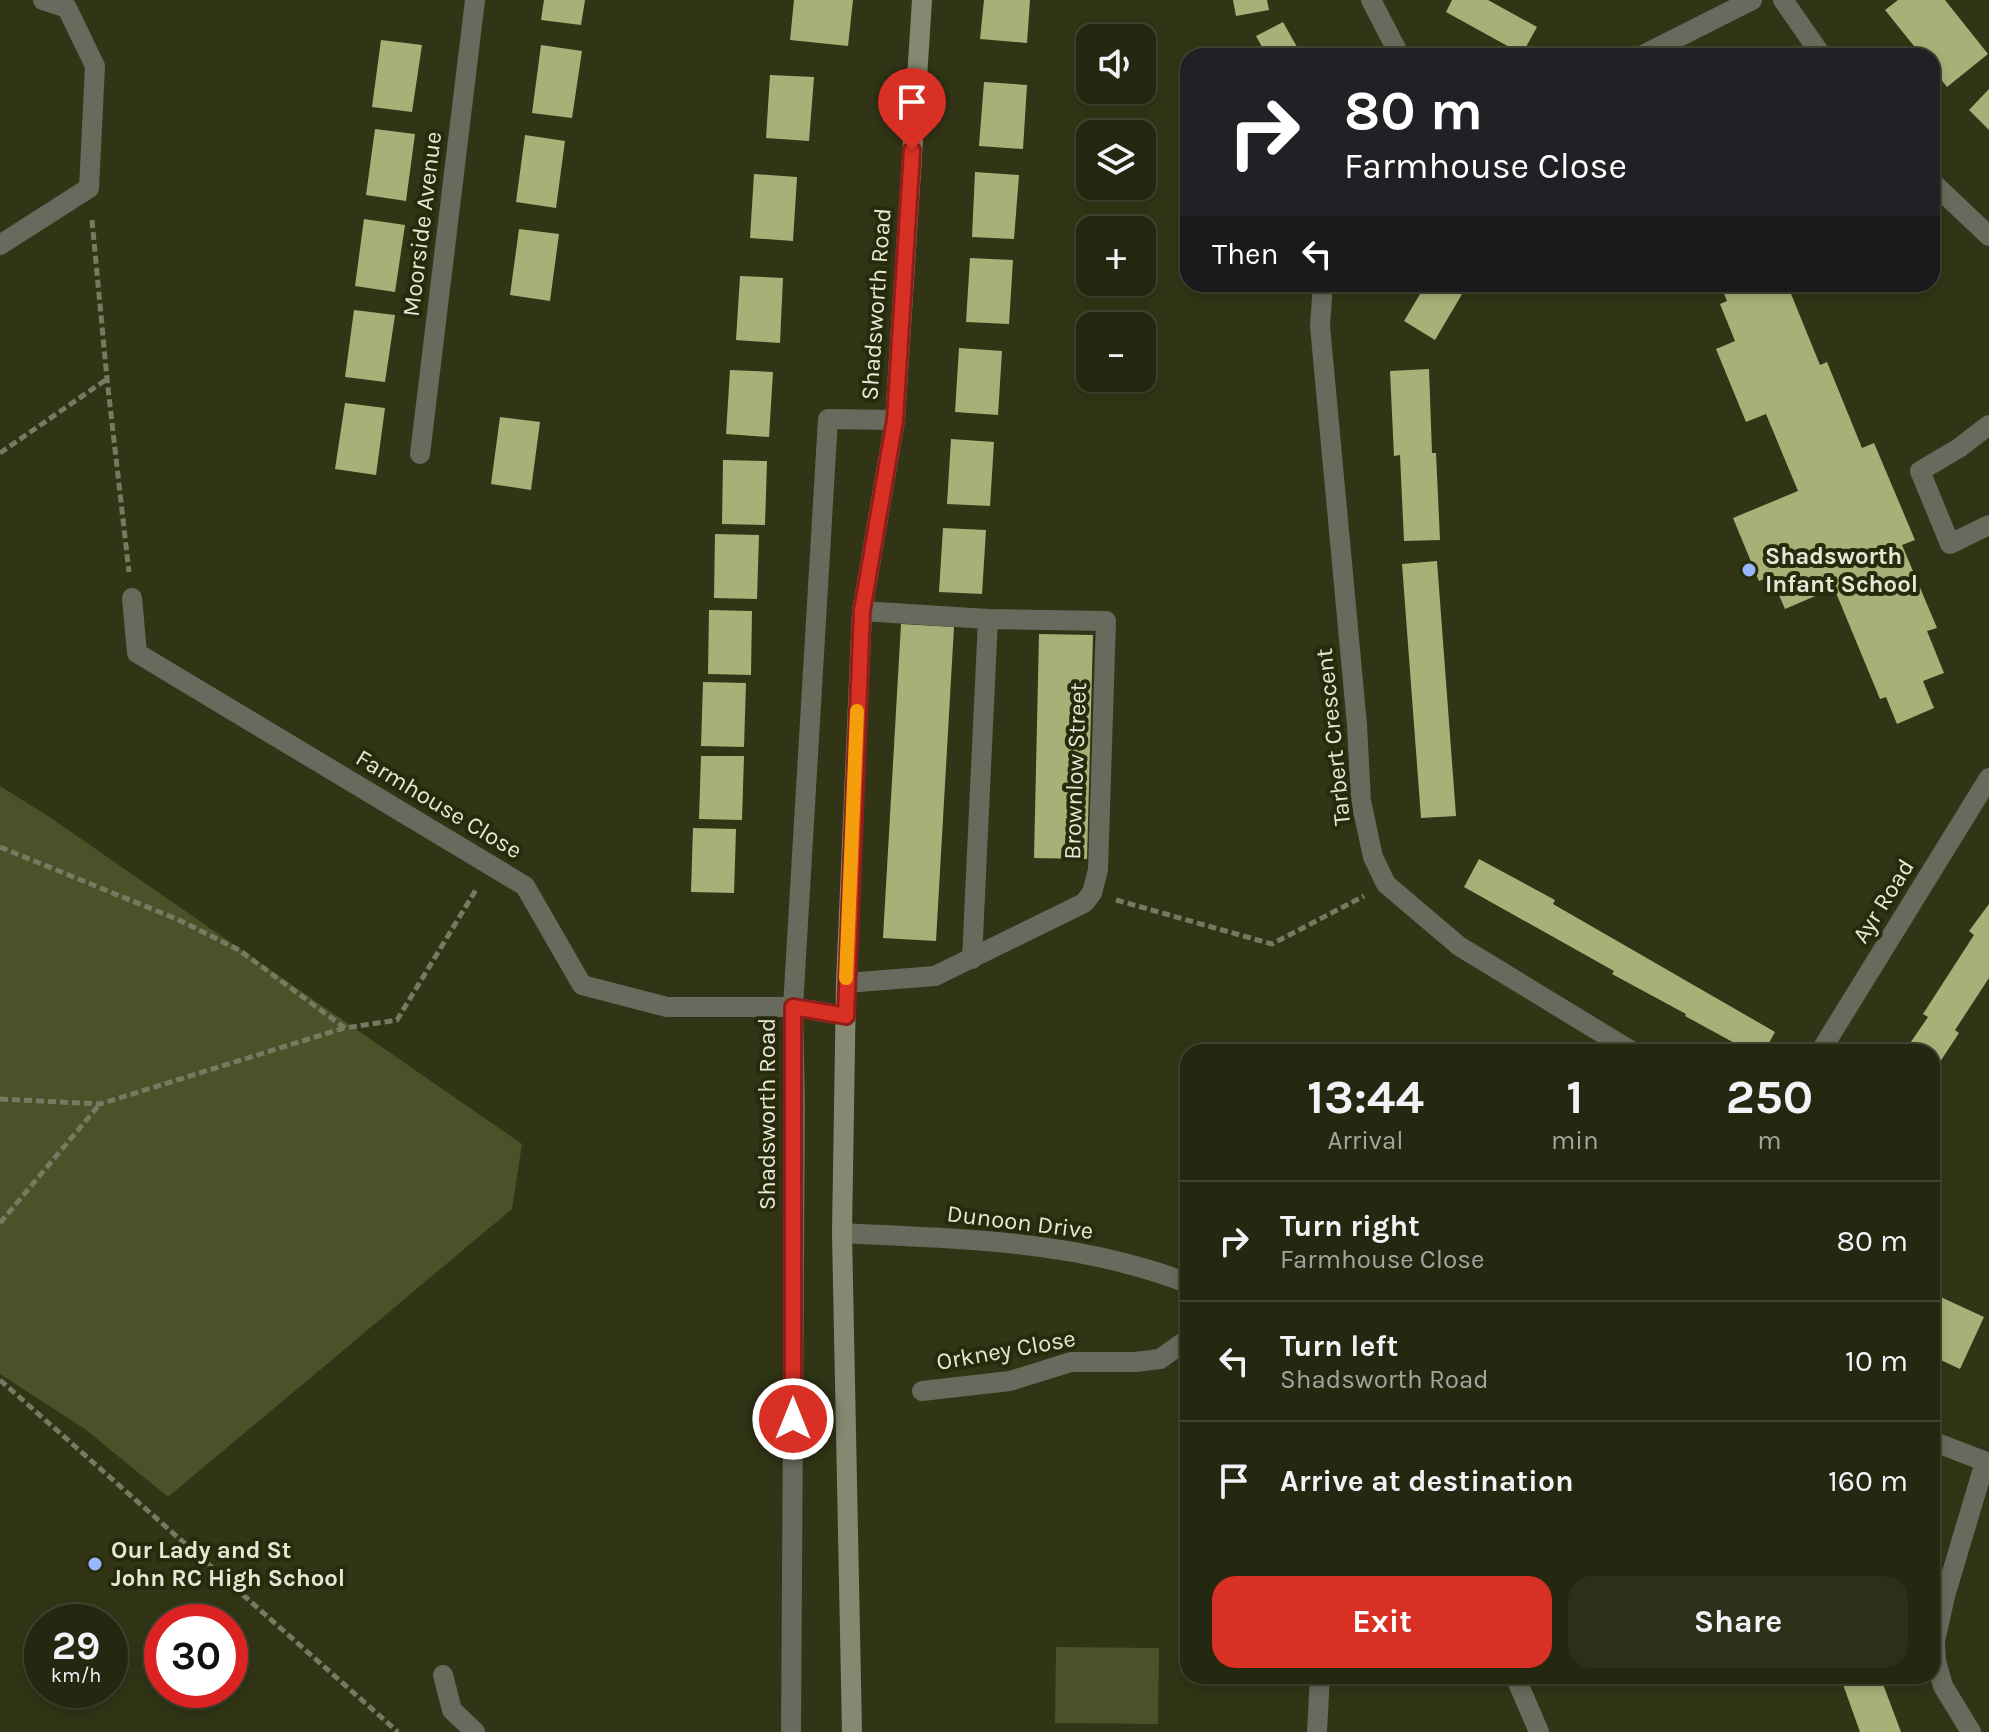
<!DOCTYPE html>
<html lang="en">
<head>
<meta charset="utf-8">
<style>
	body { margin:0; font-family:Karla,sans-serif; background:#2d3019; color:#f1f3f6; height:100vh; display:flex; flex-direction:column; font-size:30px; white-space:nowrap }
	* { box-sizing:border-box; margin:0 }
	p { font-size:26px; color:#a3a69f }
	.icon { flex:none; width:44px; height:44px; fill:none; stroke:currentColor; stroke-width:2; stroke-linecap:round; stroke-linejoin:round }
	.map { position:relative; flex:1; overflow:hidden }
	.panel { position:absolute; left:1180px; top:1044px; width:760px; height:640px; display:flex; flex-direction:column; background:#252810; border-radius:24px; box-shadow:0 4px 12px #0003,0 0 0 2px #424430 }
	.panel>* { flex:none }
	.banner { position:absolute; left:1180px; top:48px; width:760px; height:244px; border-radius:24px; box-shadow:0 4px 12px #0003,0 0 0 2px #424430; background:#202124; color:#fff; overflow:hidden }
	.controls { position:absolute; left:1076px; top:24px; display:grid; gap:16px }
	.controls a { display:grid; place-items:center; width:80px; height:80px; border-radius:16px; background:#252810; box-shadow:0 4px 12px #0003,0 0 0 2px #424430; font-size:40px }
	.speed { position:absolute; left:24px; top:1604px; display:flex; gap:16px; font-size:40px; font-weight:700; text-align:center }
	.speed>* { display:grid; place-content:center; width:104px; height:104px; border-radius:50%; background:#252810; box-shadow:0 4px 12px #0003,0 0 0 2px #424430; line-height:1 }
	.speed small { font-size:20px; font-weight:400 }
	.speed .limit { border:12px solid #d22; background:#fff; color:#111 }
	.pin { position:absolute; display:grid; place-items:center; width:68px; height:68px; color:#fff; margin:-82px -34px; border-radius:50% 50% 50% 0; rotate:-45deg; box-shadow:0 0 8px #0007 }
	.pin .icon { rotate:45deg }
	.me { position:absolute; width:88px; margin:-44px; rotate:0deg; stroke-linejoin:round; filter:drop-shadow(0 0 6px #0008) }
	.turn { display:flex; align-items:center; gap:28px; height:168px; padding:0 32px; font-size:36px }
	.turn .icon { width:104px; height:104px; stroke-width:2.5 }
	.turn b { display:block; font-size:56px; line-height:68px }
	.then { display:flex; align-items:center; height:76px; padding:0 32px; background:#0003; gap:16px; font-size:30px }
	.eta { display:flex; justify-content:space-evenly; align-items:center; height:136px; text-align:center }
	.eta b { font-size:48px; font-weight:700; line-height:56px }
	.button { display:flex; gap:16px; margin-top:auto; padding:16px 32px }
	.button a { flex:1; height:92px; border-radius:24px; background:#d93025; color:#fff; font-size:32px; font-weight:700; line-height:92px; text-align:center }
	.button a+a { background:#2d3019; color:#f1f3f6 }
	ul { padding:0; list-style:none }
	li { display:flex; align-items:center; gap:24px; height:120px; padding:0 32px; border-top:2px solid #424430 }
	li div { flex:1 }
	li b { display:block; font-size:30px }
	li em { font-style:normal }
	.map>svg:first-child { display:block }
	.green { fill:#4b5129 }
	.building { fill:#a8b078 }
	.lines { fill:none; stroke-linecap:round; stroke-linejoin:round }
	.path { stroke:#767a60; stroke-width:5; stroke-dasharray:8 4; stroke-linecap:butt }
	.service { stroke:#676a5c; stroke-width:20 }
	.minor { stroke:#676a5c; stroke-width:20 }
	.tertiary { stroke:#676a5c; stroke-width:20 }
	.secondary { stroke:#858972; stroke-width:20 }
	.route-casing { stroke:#8d1f18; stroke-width:20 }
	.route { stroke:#d93025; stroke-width:14 }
	.slow { stroke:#f59e0b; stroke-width:14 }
	.poi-dot { fill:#96b6fd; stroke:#272b0c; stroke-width:3 }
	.labels { text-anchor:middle; stroke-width:8; stroke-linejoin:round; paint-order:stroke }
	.street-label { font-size:24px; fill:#e5e8d6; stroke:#272b0c }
	.poi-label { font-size:24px; font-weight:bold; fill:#e5e8d6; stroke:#272b0c; text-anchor:start }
</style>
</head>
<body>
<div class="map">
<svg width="1989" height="1732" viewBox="0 0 1989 1732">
	<rect width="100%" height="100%" fill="#313516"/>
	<path class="green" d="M0,786L48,816L522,1144L512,1209L168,1497L85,1429L0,1374Z
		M1056,1647L1159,1648L1158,1724L1055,1723Z"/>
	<path class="building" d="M544,0H585L581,25L541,20Z
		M794,0H853L848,46L790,40Z
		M984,0H1030L1027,43L980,39Z
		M1233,0H1267L1269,10L1236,16Z
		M1452,0H1488L1537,27L1522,54L1446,12Z
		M1898,0H1945L1988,54L1947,87L1932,68V56H1922L1885,10Z
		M1283,22L1302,56H1267L1256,36Z
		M381,40L422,45L412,112L372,107Z
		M541,45L582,51L572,118L532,113Z
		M770,75L814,77L809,141L766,138Z
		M984,82L1027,85L1023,149L979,146Z
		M1989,89V130L1969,110Z
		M375,129L415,134L406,201L366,195Z
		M525,135L565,141L556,208L516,202Z
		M975,172L1019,175L1014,239L972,237Z
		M754,174L797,177L793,241L750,238Z
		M364,219L405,225L395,292L355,286Z
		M519,229L559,234L550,301L510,295Z
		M970,258L1013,260L1009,324L966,322Z
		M740,276L783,278L780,343L736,340Z
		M1426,284H1468L1435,340L1404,321Z
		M1720,284H1787L1820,365L1827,362L1862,448L1874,443L1915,540L1902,545L1937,628L1927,631L1944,673L1923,681L1934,708L1897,724L1886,697L1880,699L1834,588L1785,609L1771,576L1759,581L1733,518L1798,491L1766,414L1746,422L1716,349L1735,341L1720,304L1727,301Z
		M354,310L395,315L385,382L345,377Z
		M959,348L1002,351L998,415L955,412Z
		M1429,369L1432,453H1436L1440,540L1404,541L1400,455L1394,456L1390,371Z
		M730,370L773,372L769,437L726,434Z
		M345,403L385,408L376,475L335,469Z
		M500,417L540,422L531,490L491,484Z
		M951,439L994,442L990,506L947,504Z
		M723,460L767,461L765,525L722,524Z
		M943,528L986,530L982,594L939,592Z
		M715,534L759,535L757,599L714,598Z
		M1437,561L1456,816L1421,818L1402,564Z
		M709,610L752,611L751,675L708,674Z
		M901,624L954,627L936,941L883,938Z
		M1039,634L1093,635L1087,859L1034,858Z
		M703,682L746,683L744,747L701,746Z
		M701,756H744L742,820L699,819Z
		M693,828L736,829L734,893L691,892Z
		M1479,859L1555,900L1553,904L1775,1032L1764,1052H1751L1685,1016L1686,1014L1612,974L1614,971L1464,887Z
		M1989,904V978L1955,1030L1959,1033L1932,1074V1052H1904L1928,1017L1923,1014L1974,935L1969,931Z
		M1932,1293L1984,1317L1960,1369L1932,1356Z
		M1840,1676H1880L1901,1732H1860Z"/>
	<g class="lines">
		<path class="path" d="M92,220L107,379L129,572
			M0,453L107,379
			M0,847L179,920L239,950L345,1028L397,1020L477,888
			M1116,900L1272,944L1364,896
			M0,1099L100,1104L344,1028
			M0,1223L99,1105
			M0,1380L398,1732"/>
		<path class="service" d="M1989,425L1959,448L1920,471L1950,544L1989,525
			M862,611L988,619L1106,621
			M972,959L988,619
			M443,1675L452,1710L475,1732"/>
		<path class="minor" d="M1371,0L1400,56
			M1641,56L1752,0
			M0,245L89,188L95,66L67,8L43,0
			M1323,284L1320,326L1357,725L1361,801L1373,857L1386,884L1459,946L1633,1052
			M420,454L475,0
			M132,598L137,653L525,886L582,985L667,1007H793L846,1016
			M846,983L935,976L1084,903L1092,893L1098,870L1106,621
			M1820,1052L1989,778
			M842,1233C937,1238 1032,1239 1124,1263C1146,1269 1167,1274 1188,1284
			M922,1391L1010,1381L1071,1362H1135L1160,1359L1188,1339
			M1932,1441L1989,1463
			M1515,1676L1539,1732
			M791,1732L795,1105L793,1007L828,419L895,420
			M1317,1732L1320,1676
			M1971,1732L1943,1686L1936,1661L1935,1641L1945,1596L1985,1462"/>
		<path class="tertiary" d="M1783,0L1822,56
			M1932,182L1989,236"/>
		<path class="secondary" d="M852,1732L842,1233L846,983L862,611L895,420L922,0"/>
	</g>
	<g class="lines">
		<defs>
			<path id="route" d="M793,1419V1007L846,1016L862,611L895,420L912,150"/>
		</defs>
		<use href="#route" class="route-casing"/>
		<use href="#route" class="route"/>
		<path class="slow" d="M846,978L857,711"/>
	</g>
	<g class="poi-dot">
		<circle cx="1749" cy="570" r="8"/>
		<circle cx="95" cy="1564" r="8"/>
	</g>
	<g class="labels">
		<g class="street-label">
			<text transform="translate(422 224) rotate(-83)" y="8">Moorside Avenue</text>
			<text transform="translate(876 304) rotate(-86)" y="8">Shadsworth Road</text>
			<text transform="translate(1333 737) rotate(-96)" y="8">Tarbert Crescent</text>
			<text transform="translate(1075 771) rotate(-88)" y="8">Brownlow Street</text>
			<text transform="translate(439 804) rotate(31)" y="8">Farmhouse Close</text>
			<text transform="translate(1883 901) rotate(-58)" y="8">Ayr Road</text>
			<text transform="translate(767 1114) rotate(-90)" y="8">Shadsworth Road</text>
			<text transform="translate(1020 1222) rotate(7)" y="8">Dunoon Drive</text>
			<text transform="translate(1006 1350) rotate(-10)" y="8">Orkney Close</text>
		</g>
		<g class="poi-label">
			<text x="1765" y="564">Shadsworth<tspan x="1765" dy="28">Infant School</tspan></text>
			<text x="111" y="1558">Our Lady and St<tspan x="111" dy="28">John RC High School</tspan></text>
		</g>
	</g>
</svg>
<div class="controls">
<a><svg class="icon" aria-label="sound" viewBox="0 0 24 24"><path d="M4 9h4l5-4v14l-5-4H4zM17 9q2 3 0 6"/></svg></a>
<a><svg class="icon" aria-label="layers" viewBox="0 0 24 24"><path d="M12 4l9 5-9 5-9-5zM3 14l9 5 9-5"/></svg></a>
<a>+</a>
<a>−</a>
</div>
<div class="speed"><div>29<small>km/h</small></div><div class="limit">30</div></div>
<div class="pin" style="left:912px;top:150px;background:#d93025"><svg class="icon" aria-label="arrive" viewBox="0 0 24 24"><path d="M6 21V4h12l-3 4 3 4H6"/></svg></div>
<svg class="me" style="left:793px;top:1419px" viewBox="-20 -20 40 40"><circle r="17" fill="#d93025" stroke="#fff" stroke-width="3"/><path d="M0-11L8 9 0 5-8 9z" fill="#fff"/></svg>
<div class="banner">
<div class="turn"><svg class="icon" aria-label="right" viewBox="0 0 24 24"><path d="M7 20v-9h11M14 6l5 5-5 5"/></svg><div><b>80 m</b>Farmhouse Close</div></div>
<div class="then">Then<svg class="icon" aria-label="left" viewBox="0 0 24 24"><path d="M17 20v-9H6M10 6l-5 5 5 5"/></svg></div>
</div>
<section class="panel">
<div class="eta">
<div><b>13:44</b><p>Arrival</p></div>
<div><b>1</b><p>min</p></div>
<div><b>250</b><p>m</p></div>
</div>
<ul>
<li><svg class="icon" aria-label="right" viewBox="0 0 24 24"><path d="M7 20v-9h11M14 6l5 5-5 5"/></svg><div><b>Turn right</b><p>Farmhouse Close</p></div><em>80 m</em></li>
<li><svg class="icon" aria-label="left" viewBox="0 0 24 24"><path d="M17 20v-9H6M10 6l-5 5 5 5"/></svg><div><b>Turn left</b><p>Shadsworth Road</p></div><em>10 m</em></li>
<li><svg class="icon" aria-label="arrive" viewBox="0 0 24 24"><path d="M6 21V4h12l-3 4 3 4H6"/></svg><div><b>Arrive at destination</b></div><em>160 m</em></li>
</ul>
<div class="button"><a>Exit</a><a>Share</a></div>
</section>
</div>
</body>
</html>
